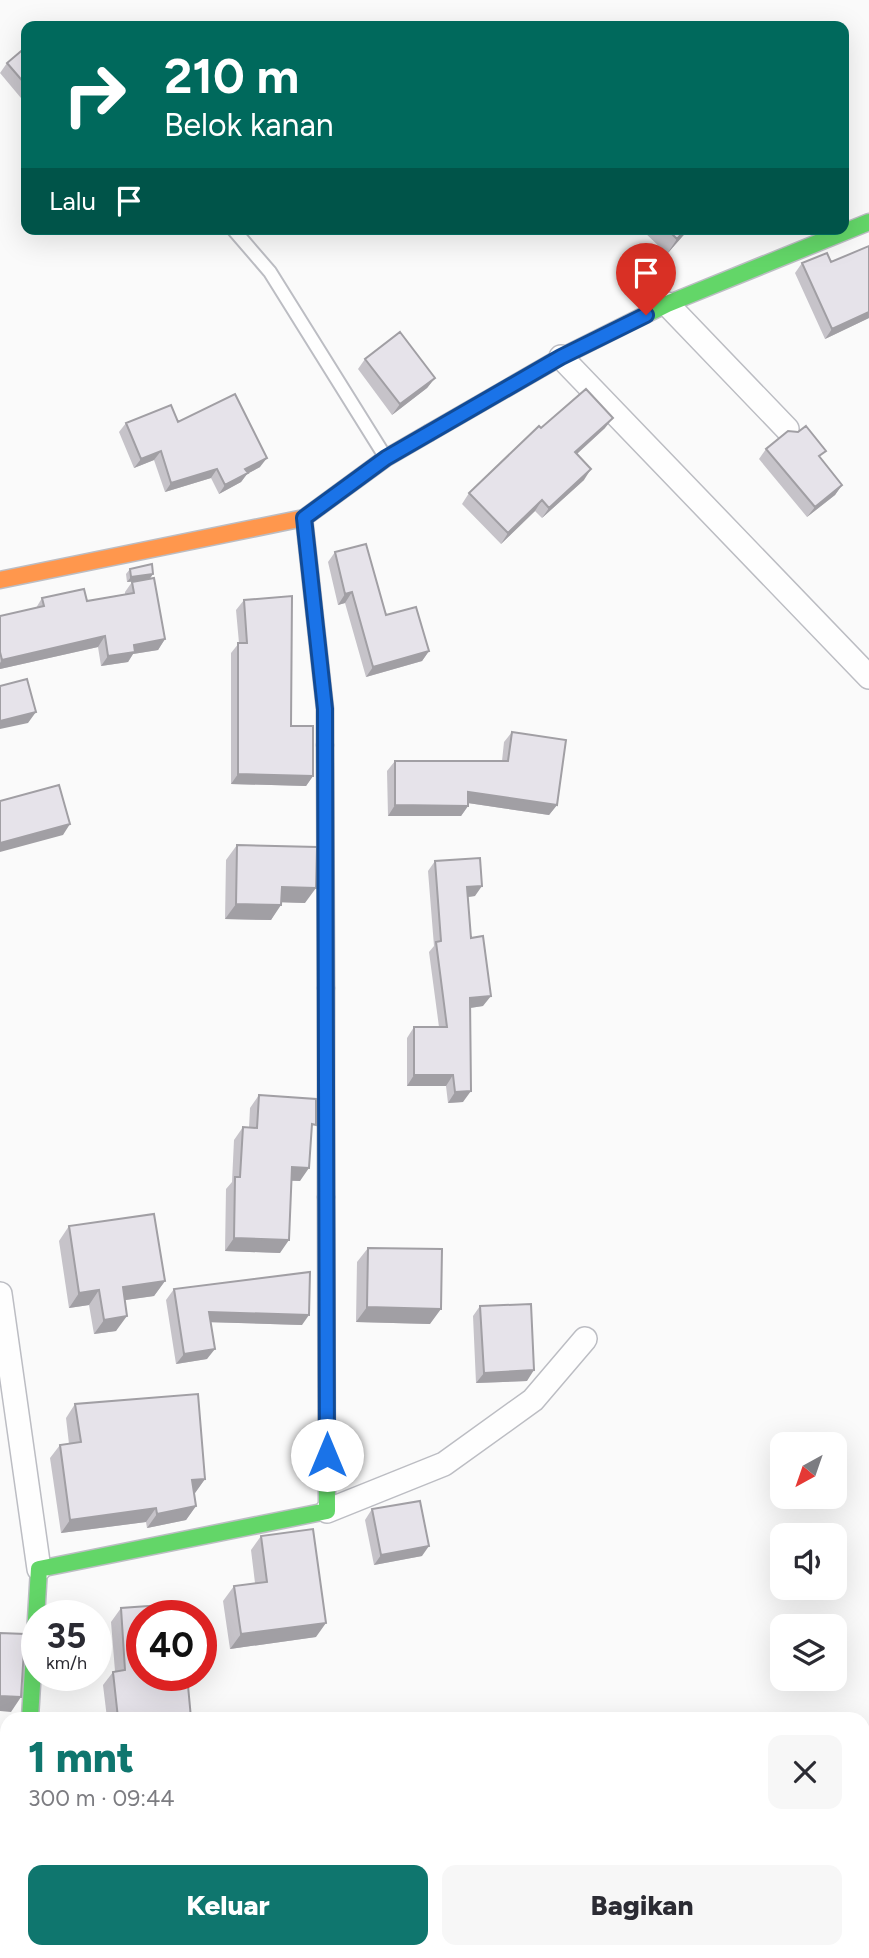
<!DOCTYPE html>
<html lang="id">
<head>
<meta charset="utf-8">
<style>
	body { margin:0; font-family:Figtree,sans-serif; background:#f7f7f7; color:#2b2b33; height:100vh; display:flex; flex-direction:column; font-size:26px; white-space:nowrap }
	* { box-sizing:border-box; margin:0 }
	p { font-size:23px; color:#7c7c81 }
	.icon { flex:none; width:38px; height:38px; fill:none; stroke:currentColor; stroke-width:2; stroke-linecap:round; stroke-linejoin:round }
	.map { position:relative; flex:1; overflow:hidden }
	.drawer { position:absolute; left:0px; top:1712px; width:870px; height:247px; display:flex; flex-direction:column; background:#fff; border-radius:21px 21px 0 0; box-shadow:0 7px 28px #0002 }
	.drawer>* { flex:none }
	.guide { position:absolute; left:21px; top:21px; width:828px; height:214px; border-radius:14px; box-shadow:0 7px 28px #0002; background:#00695c; color:#fff; overflow:hidden }
	.needle { width:46px; rotate:220deg }
	.controls { position:absolute; left:770px; top:1432px; display:grid; gap:14px }
	.controls a { display:grid; place-items:center; width:77px; height:77px; border-radius:14px; background:#fff; box-shadow:0 7px 28px #0002; font-size:35px }
	.speed { position:absolute; left:21px; top:1600px; display:flex; gap:14px; font-size:35px; font-weight:700; text-align:center }
	.speed>* { display:grid; place-content:center; width:91px; height:91px; border-radius:50%; background:#fff; box-shadow:0 7px 28px #0002; line-height:1 }
	.speed small { font-size:18px; font-weight:400 }
	.speed .limit { border:10px solid #d22; background:#fff; color:#111 }
	.pin { position:absolute; display:grid; place-items:center; width:60px; height:60px; color:#fff; margin:-72px -30px; border-radius:50% 50% 50% 0; rotate:-45deg; box-shadow:0 0 7px #0007 }
	.pin .icon { rotate:45deg }
	.me { position:absolute; width:77px; margin:-38px; rotate:0deg; stroke-linejoin:round; filter:drop-shadow(0 0 5px #0008) }
	.turn { display:flex; align-items:center; gap:24px; height:147px; padding:0 28px; font-size:32px }
	.turn .icon { width:91px; height:91px; stroke-width:2.5 }
	.turn b { display:block; font-size:49px; line-height:60px }
	.then { display:flex; align-items:center; height:66px; padding:0 28px; background:#0003; gap:14px; font-size:26px }
	.round { display:grid; place-items:center; flex:none; width:74px; height:74px; border-radius:14px; background:#f7f7f7 }
	.overview { display:flex; align-items:center; justify-content:space-between; height:119px; padding:0 28px }
	h1 { font-size:42px; font-weight:800; line-height:52px; color:#0f766e }
	.primary-button { display:flex; gap:14px; margin-top:auto; padding:14px 28px }
	.primary-button a { flex:1; height:80px; border-radius:14px; background:#0f766e; color:#fff; font-size:28px; font-weight:800; line-height:80px; text-align:center }
	.primary-button a+a { background:#f7f7f7; color:#2b2b33 }
	.map>svg:first-child { display:block }
	.lines { fill:none; stroke-linecap:round; stroke-linejoin:round }
	.lane-casing { stroke:#bcbdc3; stroke-width:16 }
	.street-casing { stroke:#bcbdc3; stroke-width:26 }
	.fast-casing { stroke:#bcbdc3; stroke-width:19 }
	.slow-casing { stroke:#bcbdc3; stroke-width:19 }
	.jam-casing { stroke:#bcbdc3; stroke-width:19 }
	.lane { stroke:#fefefe; stroke-width:12 }
	.street { stroke:#fefefe; stroke-width:23 }
	.fast { stroke:#63d668; stroke-width:16 }
	.slow { stroke:#ff974d; stroke-width:16 }
	.jam { stroke:#b3261e; stroke-width:16 }
	.wall { fill:#c6c3c9 }
	.shaded-wall { fill:#a19fa4 }
	.building { fill:#e6e3ea; stroke:#a19fa4; stroke-width:2 }
	.route-casing { stroke:#114b97; stroke-width:18 }
	.route { stroke:#1a73e8; stroke-width:12 }
</style>
</head>
<body>
<div class="map">
<svg width="869" height="1958" viewBox="0 0 869 1958">
	<rect width="100%" height="100%" fill="#fafafa"/>
	<g class="lines">
		<defs>
			<path id="lane" d="M233,229L270,272L386,458"/>
			<path id="street" d="M667,304L787,429
				M561,357L869,677
				M0,1294L39,1569
				M327,1511L444,1464L533,1400L585,1339
				M28,1951L29,1958"/>
			<path id="fast" d="M429,433L561,357L667,304L869,222
				M304,518L325,709V745
				M30,1718L39,1569L327,1511L326,1197"/>
			<path id="slow" d="M0,580L304,518L386,458L429,433
				M325,745L326,988"/>
			<path id="jam" d="M326,988V1197"/>
		</defs>
		<use href="#lane" class="lane-casing"/>
		<use href="#street" class="street-casing"/>
		<use href="#fast" class="fast-casing"/>
		<use href="#slow" class="slow-casing"/>
		<use href="#jam" class="jam-casing"/>
		<use href="#lane" class="lane"/>
		<use href="#street" class="street"/>
		<use href="#fast" class="fast"/>
		<use href="#slow" class="slow"/>
		<use href="#jam" class="jam"/>
	</g>
	<path class="wall" d="M26,47V104L0,73L7,63Z
		M641,229H689L667,254Z
		M831,262L869,318L825,339L795,273L802,263Z
		M365,359L435,378L427,388L392,415L358,369Z
		M178,422L260,467L247,474L241,482L219,494L211,478L165,492L154,460L134,468L119,432L126,423Z
		M541,428H605L577,454L584,480L542,518L535,511L501,544L462,504L469,493Z
		M766,449L820,458L842,485L835,495L807,517L759,459Z
		M335,552L386,615L429,651L422,661L366,677L345,603L338,605L328,562Z
		M130,569L149,579L165,639L158,650L133,654L128,662L101,666L98,647L0,669V616L36,608L42,598L87,601L125,594V592L132,582L141,581L127,582L126,574Z
		M244,600L291,726L313,776L306,786L231,784V653L239,643L236,610Z
		M512,732L557,805L549,815L468,803V806L461,816H388L387,771L395,761H502L504,742Z
		M237,845L305,903L281,902L271,920L225,919L226,860Z
		M435,861L475,896L468,897L471,938L483,1006L470,1008L463,1102L448,1103L446,1086H407V1038L414,1027H439L429,952L434,946L428,871Z
		M259,1095L311,1131L300,1181H291L280,1253L225,1251L226,1189L232,1182L234,1140L243,1127L249,1128L250,1108Z
		M69,1226L165,1281L154,1296L124,1300L116,1331L94,1334L89,1305L69,1308L59,1241Z
		M368,1248L430,1324L356,1322L357,1262Z
		M174,1289L302,1325L211,1322L207,1359L176,1364L166,1300Z
		M480,1306L527,1381L476,1383L473,1316Z
		M75,1404L205,1479L195,1493H194L196,1506L186,1520L147,1528L146,1522L61,1533L50,1458L60,1445L69,1444L66,1418Z
		M372,1509L422,1556L374,1565L365,1520Z
		M261,1536L316,1637L230,1649L223,1601L234,1586L255,1583L251,1550Z
		M121,1608L142,1615L191,1718H107L103,1685L113,1672L115,1671L111,1622Z
		M61,1951H119V1958H61Z"/>
	<path class="shaded-wall" d="M686,229H689L667,254L677,239Z
		M869,312V318L825,339L832,329Z
		M435,378L427,388L392,415L400,404Z
		M613,418L605,428L568,462L575,452Z
		M161,451L154,460L134,468L141,459Z
		M267,458L260,467L247,474L241,482L219,494L225,485L245,469Z
		M217,469L211,478L165,492L171,483Z
		M591,469L584,480L542,518L549,508Z
		M842,485L835,495L807,517L815,507Z
		M542,500L535,511L501,544L508,533Z
		M153,574L149,580L127,582L131,577Z
		M352,592L345,603L338,605L345,594Z
		M105,636L98,647L0,669V663L2,660Z
		M165,639L158,650L133,654L128,662L101,666L108,656L134,645Z
		M429,651L422,661L366,677L373,667Z
		M36,712L28,723L0,729V721Z
		M238,774L313,776L306,786L231,784Z
		M468,792L557,805L549,815L461,802Z
		M395,805L468,806L461,816H388Z
		M70,824L63,835L0,852V843Z
		M482,886L475,896L460,898L467,887Z
		M282,887L316,888L305,903L271,902Z
		M236,904L281,905L271,920L225,919Z
		M491,996L483,1006L463,1009L470,998Z
		M414,1075H453L446,1086H407Z
		M471,1091L463,1102L448,1103L455,1092Z
		M292,1167L309,1168L300,1181L283,1180Z
		M234,1238L289,1240L280,1253L225,1251Z
		M165,1281L154,1296L112,1302L123,1287Z
		M99,1290L89,1305L69,1308L79,1293Z
		M367,1307L441,1309L430,1324L356,1322Z
		M209,1312L309,1315L302,1325L202,1322Z
		M127,1316L116,1331L94,1334L104,1320Z
		M215,1349L207,1359L176,1364L184,1354Z
		M534,1370L527,1381L476,1383L484,1373Z
		M205,1479L195,1493L182,1494L192,1480Z
		M196,1506L186,1520L147,1528L157,1514Z
		M156,1508L146,1522L61,1533L70,1520Z
		M429,1546L422,1556L374,1565L381,1555Z
		M326,1623L316,1637L230,1649L241,1634Z
		M0,1696L21,1697L11,1712L0,1711Z"/>
	<path class="building" d="M26,47V85L7,63Z
		M667,229H686L677,239Z
		M869,246V312L832,329L802,263L827,253L831,262Z
		M400,332L435,378L400,404L365,359Z
		M586,389L613,418L575,452L591,469L549,508L542,500L508,533L469,493L539,426L541,428Z
		M235,394L267,458L245,469L248,473L225,485L217,469L171,483L161,451L141,459L126,423L171,405L178,422Z
		M806,426L826,451L819,456L842,485L815,507L766,449L788,431L798,432Z
		M366,544L386,615L416,607L429,651L373,667L352,592L345,594L335,552Z
		M152,564L153,574L131,577L130,569Z
		M154,578L165,639L134,645L135,652L108,656L105,636L2,660L0,652V616L44,606L42,598L84,589L87,601L134,593L132,582Z
		M292,596L291,726H313V776L238,774V643H247L244,600Z
		M27,679L36,712L0,721V686Z
		M512,732L566,740L557,805L468,792V806L395,805V761H508Z
		M59,785L70,824L0,843V801Z
		M237,845L317,847L316,888L282,887L281,905L236,904Z
		M480,858L482,886L467,887L471,938L483,936L491,996L470,998L471,1091L455,1092L453,1075H414V1027H447L436,942L441,941L435,861Z
		M259,1095L316,1099V1125L312,1124L309,1168L292,1167L289,1240L234,1238L235,1177H240L243,1127L257,1128Z
		M154,1214L165,1281L123,1287L127,1316L104,1320L99,1290L79,1293L69,1226Z
		M368,1248L442,1249L441,1309L367,1307Z
		M310,1272L309,1315L209,1312L215,1349L184,1354L174,1289Z
		M531,1304L534,1370L484,1373L480,1306Z
		M198,1394L205,1479L192,1480L196,1506L157,1514L156,1508L70,1520L60,1445L81,1442L75,1404Z
		M420,1501L429,1546L381,1555L372,1509Z
		M313,1529L326,1623L241,1634L234,1586L267,1582L261,1536Z
		M162,1605V1615H142V1675H187L191,1718H118L113,1672L125,1670L121,1608Z
		M0,1633L25,1634L21,1697L0,1696Z
		M69,1951H119V1958H70Z"/>
	<g class="lines">
		<defs>
			<path id="route" d="M327,1455L325,709L304,518L386,458L561,357L646,315"/>
		</defs>
		<use href="#route" class="route-casing"/>
		<use href="#route" class="route"/>
	</g>
</svg>
<div class="controls">
<a><svg class="needle" viewBox="-14 -14 28 28"><path d="M0-13l5 13h-10z" fill="#e53935"/><path d="M0 13l5-13h-10z" fill="#7c7c81"/></svg></a>
<a><svg class="icon" aria-label="sound" viewBox="0 0 24 24"><path d="M4 9h4l5-4v14l-5-4H4zM17 9q2 3 0 6"/></svg></a>
<a><svg class="icon" aria-label="layers" viewBox="0 0 24 24"><path d="M12 4l9 5-9 5-9-5zM3 14l9 5 9-5"/></svg></a>
</div>
<div class="speed"><div>35<small>km/h</small></div><div class="limit">40</div></div>
<div class="pin" style="left:646px;top:315px;background:#d93025"><svg class="icon" aria-label="arrive" viewBox="0 0 24 24"><path d="M6 21V4h12l-3 4 3 4H6"/></svg></div>
<svg class="me" style="left:327px;top:1455px" viewBox="-20 -20 40 40"><circle r="19" fill="#fff"/><path d="M0-13L10 11 0 6-10 11z" fill="#1a73e8"/></svg>
<div class="guide">
<div class="turn"><svg class="icon" aria-label="right" viewBox="0 0 24 24"><path d="M7 20v-9h11M14 6l5 5-5 5"/></svg><div><b>210 m</b>Belok kanan</div></div>
<div class="then">Lalu<svg class="icon" aria-label="arrive" viewBox="0 0 24 24"><path d="M6 21V4h12l-3 4 3 4H6"/></svg></div>
</div>
<section class="drawer">
<div class="overview"><div><h1>1 mnt</h1><p>300 m · 09:44</p></div><a class="round"><svg class="icon" aria-label="close" viewBox="0 0 24 24"><path d="M6 6l12 12M18 6L6 18"/></svg></a></div>
<div class="primary-button"><a>Keluar</a><a>Bagikan</a></div>
</section>
</div>
</body>
</html>
